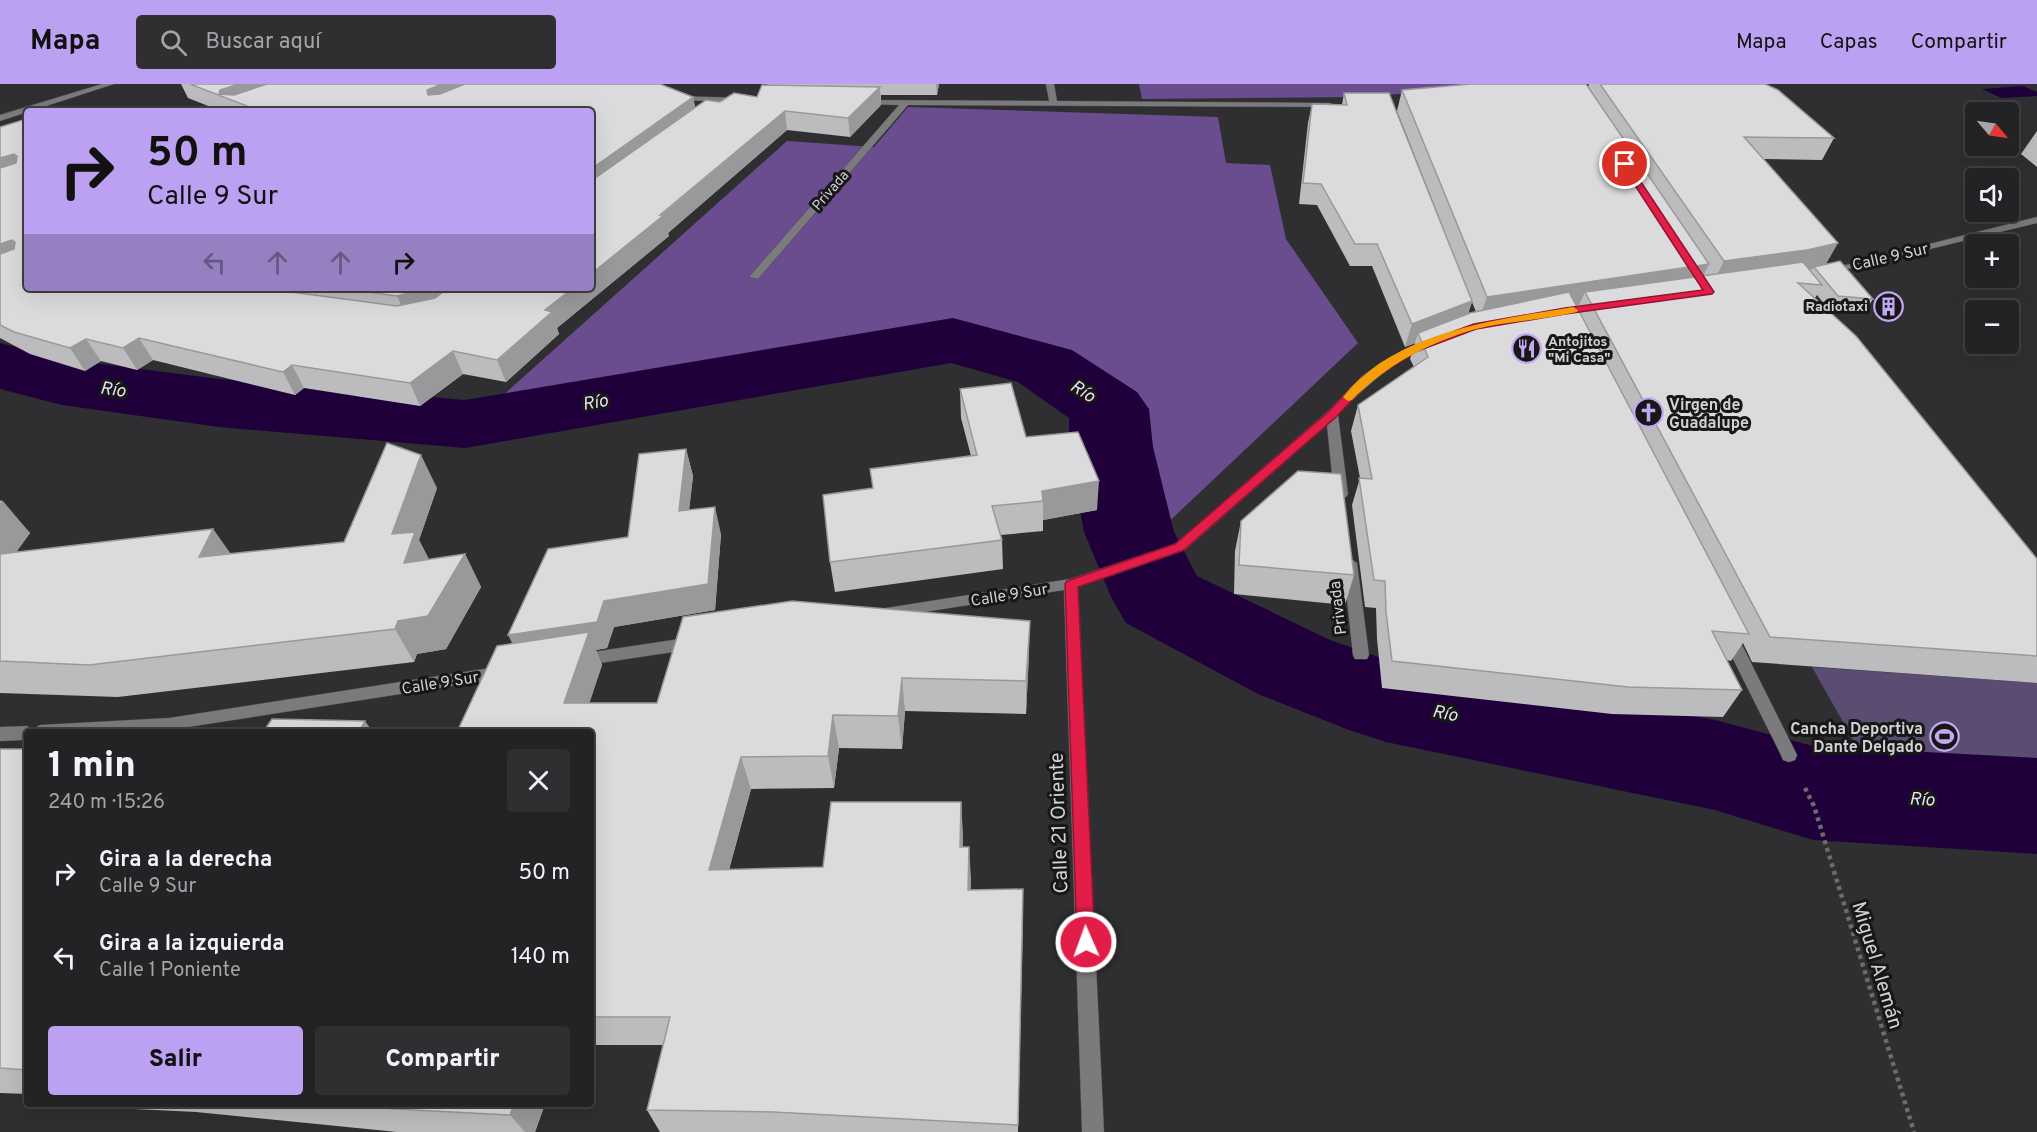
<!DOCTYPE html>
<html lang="es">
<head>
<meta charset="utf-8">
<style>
	body { margin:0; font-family:Overpass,sans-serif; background:#2f2f31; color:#f1f3f6; height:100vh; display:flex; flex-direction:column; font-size:22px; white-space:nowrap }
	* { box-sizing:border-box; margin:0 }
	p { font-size:20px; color:#a3a4a6 }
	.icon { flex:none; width:33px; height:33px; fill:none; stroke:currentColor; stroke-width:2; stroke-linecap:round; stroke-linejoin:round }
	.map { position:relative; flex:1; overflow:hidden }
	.details { position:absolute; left:24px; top:645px; width:570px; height:378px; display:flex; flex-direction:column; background:#232224; border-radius:6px; box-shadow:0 6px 24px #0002,0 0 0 2px #403f41 }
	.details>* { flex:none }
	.top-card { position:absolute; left:24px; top:24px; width:570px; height:183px; border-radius:6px; box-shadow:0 6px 24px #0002,0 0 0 2px #403f41; background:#bca0f2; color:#111; overflow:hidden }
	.needle { width:39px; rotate:119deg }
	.controls { position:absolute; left:1965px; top:18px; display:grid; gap:12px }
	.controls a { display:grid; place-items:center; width:54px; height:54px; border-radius:6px; background:#232224; box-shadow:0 6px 24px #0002,0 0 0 2px #403f41; font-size:30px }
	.pin { position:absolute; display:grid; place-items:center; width:51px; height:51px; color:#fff; margin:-26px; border:3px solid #fff; border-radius:50%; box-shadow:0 2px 6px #0007 }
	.me { position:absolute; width:66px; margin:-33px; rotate:358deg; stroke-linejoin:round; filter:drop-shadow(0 0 4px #0008) }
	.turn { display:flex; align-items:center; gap:21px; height:126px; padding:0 24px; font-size:27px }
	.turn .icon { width:78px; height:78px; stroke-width:2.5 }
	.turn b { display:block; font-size:42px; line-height:51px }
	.lanes { display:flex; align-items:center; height:57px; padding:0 24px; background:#0003; justify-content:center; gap:30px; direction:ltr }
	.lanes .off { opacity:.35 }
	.round { display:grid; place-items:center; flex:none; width:63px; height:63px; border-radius:6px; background:#2f2f31 }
	.head { display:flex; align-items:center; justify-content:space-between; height:102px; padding:0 24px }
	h1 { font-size:36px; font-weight:800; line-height:45px }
	.action { display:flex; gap:12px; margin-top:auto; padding:12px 24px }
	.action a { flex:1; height:69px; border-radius:6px; background:#bca0f2; color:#111; font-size:24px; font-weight:800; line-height:69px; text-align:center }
	.action a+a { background:#2f2f31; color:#f1f3f6 }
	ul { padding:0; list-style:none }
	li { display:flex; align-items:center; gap:18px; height:84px; padding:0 24px }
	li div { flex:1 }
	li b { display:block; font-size:22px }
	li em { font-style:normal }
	header { display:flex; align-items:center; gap:36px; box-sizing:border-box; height:84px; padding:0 30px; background:#bca0f2; color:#111 }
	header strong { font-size:28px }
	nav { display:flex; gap:33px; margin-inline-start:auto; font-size:21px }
	.search { width:420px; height:54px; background:#2f2f31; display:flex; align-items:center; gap:15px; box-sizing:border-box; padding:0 21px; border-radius:6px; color:#a3a4a6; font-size:22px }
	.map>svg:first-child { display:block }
	.green { fill:#5b4c72 }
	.forest { fill:#694d8f }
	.water { fill:#1f003b }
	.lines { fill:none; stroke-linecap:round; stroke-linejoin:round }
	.river { fill:#1f003b; fill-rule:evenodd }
	.street-casing { stroke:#4b4a4c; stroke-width:1 }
	.path { stroke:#6c6b6d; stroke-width:4.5; stroke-dasharray:4 4; stroke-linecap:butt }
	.street { fill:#7b7a7d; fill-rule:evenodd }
	.wall { fill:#bcbbbe; fill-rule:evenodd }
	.shaded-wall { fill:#99999b }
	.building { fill:#dbdadd; stroke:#99999b; stroke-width:1.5 }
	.route { fill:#e11d48; stroke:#92132f; stroke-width:1.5 }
	.slow { fill:#f59e0b }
	.labels { text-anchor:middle; stroke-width:6; stroke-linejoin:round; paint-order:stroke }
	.far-street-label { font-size:14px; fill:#d2d1d3; stroke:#171718 }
	.far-poi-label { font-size:14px; font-weight:bold; fill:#d2d1d3; stroke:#171718; text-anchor:end }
	.street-label { font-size:16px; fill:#d2d1d3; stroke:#171718 }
	.poi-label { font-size:16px; font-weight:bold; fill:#d2d1d3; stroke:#171718; text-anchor:start }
	.water-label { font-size:18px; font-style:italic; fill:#e7e0f3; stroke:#171718 }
	.near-street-label { font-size:20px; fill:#d2d1d3; stroke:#171718 }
</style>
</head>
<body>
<header>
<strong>Mapa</strong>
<div class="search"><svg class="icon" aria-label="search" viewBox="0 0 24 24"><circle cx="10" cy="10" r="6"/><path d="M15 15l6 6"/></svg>Buscar aquí</div>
<nav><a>Mapa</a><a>Capas</a><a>Compartir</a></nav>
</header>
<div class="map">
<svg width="2037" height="1048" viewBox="0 0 2037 1048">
	<rect width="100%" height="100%" fill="#2f2e30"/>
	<path class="green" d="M1812,583L2037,599V715L1882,707Z"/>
	<path class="forest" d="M1139,0H1504L1367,13L1142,15Z
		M908,23L1218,33L1226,79L1270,81L1286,155L1358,259L1159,447L1109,325L1045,282L953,256L500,314L787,57L874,63Z"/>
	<path class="water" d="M2023,2L2037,8V12L2001,14L1982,5Z"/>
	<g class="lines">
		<path class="river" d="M953,234L1072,266L1137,308L1149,325L1153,363L1174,448L1197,492L1330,556L1393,578L1715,636L1813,662L2037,674V770L1813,756L1715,726L1386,658L1349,646L1258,610L1126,539L1112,515L1084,448L1069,363V334L1018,298L951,279L465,364L219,343L62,321L0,305V259L63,275L219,295L465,316Z"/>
		<defs>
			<path id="street" d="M102,0H114L0,37V31Z
				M1046,0H1054L1057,17L1330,19L1334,21L1330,23L908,21L758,195L749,193L899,21L862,20H859V16L1049,17Z
				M673,12L745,14L749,16L745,18L670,16V12Z
				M2037,133V139L1827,190L1822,187Z
				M1432,255L1438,258L1436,260C1394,276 1369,299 1338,331L1348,410L1346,413H1336L1334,410L1327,341L1185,466L1078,503L1104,1048H1082L1064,506L886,534L881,533L878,529L881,525L886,524L1070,495L1175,460L1328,327L1362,292L1407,264Z
				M1350,474L1357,479L1369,571L1367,575H1355L1353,571L1343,479Z
				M1729,545L1734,547L1737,551L1797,671L1795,676L1789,678L1783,676L1781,671L1721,551L1724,547Z
				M693,553L698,555L701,559L698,563L693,565L580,582L574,580L572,576L574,572L580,570Z
				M503,582L509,584L511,588L509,592L503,594L169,646L27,648V656L0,657V643L27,642L33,645L40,641L169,634Z"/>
		</defs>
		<use href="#street" class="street-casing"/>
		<path class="path" d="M1805,704L1814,722L1914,1048"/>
		<use href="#street" class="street"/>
	</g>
	<path class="wall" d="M181,0H462L463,1L693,13L695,23L757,13L767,1V0H939L937,11H881V21L850,53L787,46L668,149L669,152L557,244L559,250L506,298L463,290L420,322L304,304L295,311L153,276L137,286L101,277L85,287L30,270L0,254V43L27,36V204H591V27H221L188,14Z
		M1589,0H1765L1834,54L1822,76L1764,75L1826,180L1873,215L1864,229L1829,226L1817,211L1815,214L2037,475V599L1752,578L1743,559L1731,577L1727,576L1742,606L1723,633L1612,630L1382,604L1377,555L1376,524L1365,523L1352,421L1360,394L1351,347L1358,321L1414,283L1410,275L1415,259L1405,263L1372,182H1350L1317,121L1299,120L1308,39L1312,20L1342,21L1344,9L1444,146L1397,27L1402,6L1588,4ZM1472,218L1476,228L1468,230Z
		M2037,47V83L2021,70Z
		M960,305L1026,353L1097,426L1043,436V447L1001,451L1002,456L1003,485L835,508L830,478L873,404L971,372L961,334Z
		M686,365L693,392L689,426L721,450L715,526L614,543L607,564L596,566L602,581L589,619H657L1029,569L1026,630L905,627L902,665L839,664L834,704L751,705L729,786L823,783L961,718L963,763L971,794L970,806L1023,836L1018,1048H660L647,1026L663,961H591V648L512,559L628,453Z
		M437,404L419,456L429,476L465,470L481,503L446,565L417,570L414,578L118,613L0,609V416L30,449L16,468L213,445L230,470L344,458Z
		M1241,437L1354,491L1345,521L1234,510L1235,467Z
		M0,665H27V1010L0,1009Z
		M69,1020H545L535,1048H397L196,1028L72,1022Z"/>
	<path class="shaded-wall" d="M239,0H283L242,20L219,10L220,6Z
		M442,0H462L466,11H428L427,6Z
		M936,0H939L937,11Z
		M880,3L881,21L850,53L848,34Z
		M693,13L697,31L591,109V85Z
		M785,27L787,46L668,149L669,152L557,244L559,250L506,298L497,276L545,226L573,204H591V190Z
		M14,70L26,90L0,98V74Z
		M12,156L26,177L0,186V160Z
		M1838,159L1825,182L1814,183L1813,185L1795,190L1712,201L1724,177Z
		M1709,180L1698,203L1585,208L1579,221L1479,236L1487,213Z
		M427,204H466L407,234L397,212Z
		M1472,217L1465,240L1418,249L1415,259L1405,263L1412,240Z
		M139,254L153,276L137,286L123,264Z
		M86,255L101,277L85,287L70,264Z
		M453,267L463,290L420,322L410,299Z
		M292,281L304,304L295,311L283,288Z
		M686,365L693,392L686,453L679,427Z
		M421,371L437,404L419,456L432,481L404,479L392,450Z
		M1099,397L1097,426L1043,436V417L1042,407Z
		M2,416L30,449L0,491V419Z
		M715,423L721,450L715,526L614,543L607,564L596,566L602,581L580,648L521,577L508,551L604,517Z
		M213,445L236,477L199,473Z
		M465,470L481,503L446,565L417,570L414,578L395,545L398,537Z
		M1030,537L1029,569L1026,630V597Z
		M902,594L905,627L902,665L898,632Z
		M833,631L839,664L834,704L828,672Z
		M365,637L373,648H359Z
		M741,673L751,705L720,817L709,786Z
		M961,718L963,750V794L960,763Z
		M969,763L971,794L970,837L968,806Z
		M514,1020H545L535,1048H525L510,1031Z"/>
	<path class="building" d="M190,0H239L220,6L219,10L234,11L267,0H442L427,6L428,11L440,10L465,0H660L693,13L591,85V27H260Z
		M1471,0H1586L1709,180L1487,213L1402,6Z
		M1600,0H1765L1778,6L1834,54L1744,53L1838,159L1807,166L1724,177Z
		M762,1L880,3L848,34L785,27L660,131H664L591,190V97L706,16L720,18L734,9L757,13Z
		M1344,9H1389L1472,217L1412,240L1377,160H1355L1321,100L1303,99L1312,20L1347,21Z
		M26,35L27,36V204H261L397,222L435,214L448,204H573L545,226L552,228L497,276L453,267L410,299L292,281L283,288L139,254L123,264L86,255L70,264L14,248L0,241V170L14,165L15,158L12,156L0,160V84L16,79L17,72L14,70L0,74V43Z
		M1840,177L1873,215L1838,212L1814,183Z
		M1803,178L1822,201L1798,199L1856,252L2037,475V572L1770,553L1585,208Z
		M339,204H427L397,212Z
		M1569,208L1749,550L1712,547L1742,606L1628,603L1392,577L1386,528L1385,497L1374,496L1359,394L1372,395L1358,321L1428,273L1418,249L1470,229Z
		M1011,299L1026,353L1078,348L1099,397L1042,407L1043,417L992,422L1002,456L830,478L823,411L873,404L870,385L977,371L960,305Z
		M387,359L421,371L392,450L415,448L404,479L465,470L428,532L398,537L395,545L89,581L0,577V470L213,445L199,473L344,458Z
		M686,365L679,427L715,423L708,500L604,517L597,538L508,551L548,465L628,453L639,370Z
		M1298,387L1341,390L1354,491L1239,481L1241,437Z
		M792,517L1030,537L1026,597L902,594L898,632L833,631L828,672L741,673L709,786L823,783L831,718H961L960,763H969L968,806L1023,805L1018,1041L773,1028L647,1026L670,933H591V648H457L497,562L589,548L564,619H657L683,533Z
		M272,635L365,637L359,648H263Z
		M0,665H27V986L0,984Z
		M347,1020H514L510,1031L394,1025Z"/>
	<path class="route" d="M1622,78L1629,80L1714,208L1712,210L1565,230L1476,245L1415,268L1370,297L1336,333L1184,466L1078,503L1095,858L1092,863L1086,866L1079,863L1077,858L1065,500L1067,497L1175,460L1328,328L1362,293L1408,264L1474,240L1565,224L1703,206L1621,80Z"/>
	<path class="slow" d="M1573,223L1578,226L1577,228C1544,236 1509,237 1476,245C1430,258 1386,281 1352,316L1348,317L1343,313C1395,247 1496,236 1573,223Z"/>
	<defs>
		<symbol id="building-ring" viewBox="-11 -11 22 22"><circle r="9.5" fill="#171718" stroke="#c4a7f1" stroke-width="1.5"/><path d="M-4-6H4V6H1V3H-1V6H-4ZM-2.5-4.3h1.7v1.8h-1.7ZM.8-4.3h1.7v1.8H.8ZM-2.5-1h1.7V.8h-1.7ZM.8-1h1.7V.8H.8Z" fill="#c4a7f1"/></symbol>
		<symbol id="restaurant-ring" viewBox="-11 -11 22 22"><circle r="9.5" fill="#171718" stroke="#c4a7f1" stroke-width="1.5"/><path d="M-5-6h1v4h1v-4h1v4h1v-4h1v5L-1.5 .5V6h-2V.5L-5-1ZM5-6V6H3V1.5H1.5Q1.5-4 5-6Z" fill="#c4a7f1"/></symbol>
		<symbol id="church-ring" viewBox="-11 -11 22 22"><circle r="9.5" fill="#171718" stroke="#c4a7f1" stroke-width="1.5"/><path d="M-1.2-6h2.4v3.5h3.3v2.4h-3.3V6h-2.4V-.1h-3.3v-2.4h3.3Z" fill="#c4a7f1"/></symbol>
		<symbol id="stadium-ring" viewBox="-11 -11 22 22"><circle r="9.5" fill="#171718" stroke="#c4a7f1" stroke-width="1.5"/><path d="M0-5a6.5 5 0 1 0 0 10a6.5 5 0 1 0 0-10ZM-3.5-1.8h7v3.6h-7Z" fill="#c4a7f1"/></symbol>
	</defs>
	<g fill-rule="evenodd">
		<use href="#building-ring" x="1872" y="206" width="33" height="33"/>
		<use href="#restaurant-ring" x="1510" y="248" width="33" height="33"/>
		<use href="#church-ring" x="1632" y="312" width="33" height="33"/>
		<use href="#stadium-ring" x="1928" y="636" width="33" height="33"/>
	</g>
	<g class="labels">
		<g class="far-street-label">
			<text transform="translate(830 106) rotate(-49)" y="5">Privada</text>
		</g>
		<g class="far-poi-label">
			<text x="1868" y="227">Radiotaxi</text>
			<text x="1548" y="262" text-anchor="start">Antojitos<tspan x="1548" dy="16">"Mi Casa"</tspan></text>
		</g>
		<g class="street-label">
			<text transform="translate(1890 172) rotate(-13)" y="6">Calle 9 Sur</text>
			<text transform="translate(1009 510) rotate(-9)" y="6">Calle 9 Sur</text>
			<text transform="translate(1337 524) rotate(-97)" y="6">Privada</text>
			<text transform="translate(440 598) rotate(-9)" y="6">Calle 9 Sur</text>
		</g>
		<g class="poi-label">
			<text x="1669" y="326">Virgen de<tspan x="1669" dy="18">Guadalupe</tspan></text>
			<text x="1923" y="650" text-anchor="end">Cancha Deportiva<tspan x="1923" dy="18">Dante Delgado</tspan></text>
		</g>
		<g class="water-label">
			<text transform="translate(113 305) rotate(8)" y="6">Río</text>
			<text transform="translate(1083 307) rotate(33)" y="6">Río</text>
			<text transform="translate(595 318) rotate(-10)" y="6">Río</text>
			<text transform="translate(1445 629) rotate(11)" y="6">Río</text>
			<text transform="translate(1922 715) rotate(3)" y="6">Río</text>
		</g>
		<g class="near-street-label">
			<text transform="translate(1058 739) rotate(-92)" y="7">Calle 21 Oriente</text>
			<text transform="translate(1878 881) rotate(73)" y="7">Miguel Alemán</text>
		</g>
	</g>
</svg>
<div class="controls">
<a><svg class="needle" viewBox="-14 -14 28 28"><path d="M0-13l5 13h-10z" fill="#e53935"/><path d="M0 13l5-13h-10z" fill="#a3a4a6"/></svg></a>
<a><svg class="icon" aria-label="sound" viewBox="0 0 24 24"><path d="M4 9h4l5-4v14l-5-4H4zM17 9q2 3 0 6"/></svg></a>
<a>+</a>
<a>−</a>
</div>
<div class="pin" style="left:1625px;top:80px;background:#d93025"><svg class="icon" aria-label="arrive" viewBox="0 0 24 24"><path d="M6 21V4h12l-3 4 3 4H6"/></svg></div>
<svg class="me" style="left:1086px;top:858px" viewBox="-20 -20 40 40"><circle r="17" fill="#e11d48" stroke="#fff" stroke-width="3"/><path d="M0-11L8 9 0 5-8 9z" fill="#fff"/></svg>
<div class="top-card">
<div class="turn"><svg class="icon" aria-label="right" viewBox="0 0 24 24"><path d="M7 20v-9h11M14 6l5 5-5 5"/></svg><div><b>50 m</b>Calle 9 Sur</div></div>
<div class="lanes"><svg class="icon off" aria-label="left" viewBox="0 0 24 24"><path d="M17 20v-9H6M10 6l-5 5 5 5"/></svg><svg class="icon off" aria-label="ahead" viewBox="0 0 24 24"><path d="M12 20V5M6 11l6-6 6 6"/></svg><svg class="icon off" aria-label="ahead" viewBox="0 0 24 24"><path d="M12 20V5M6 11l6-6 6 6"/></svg><svg class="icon" aria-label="right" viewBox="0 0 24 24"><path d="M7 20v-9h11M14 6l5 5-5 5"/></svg></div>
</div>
<section class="details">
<div class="head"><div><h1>1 min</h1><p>240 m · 15:26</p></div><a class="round"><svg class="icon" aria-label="close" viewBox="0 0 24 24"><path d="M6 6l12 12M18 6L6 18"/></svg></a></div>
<ul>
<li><svg class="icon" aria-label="right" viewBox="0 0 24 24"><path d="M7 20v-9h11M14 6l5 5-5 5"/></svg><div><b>Gira a la derecha</b><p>Calle 9 Sur</p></div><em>50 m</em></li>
<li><svg class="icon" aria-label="left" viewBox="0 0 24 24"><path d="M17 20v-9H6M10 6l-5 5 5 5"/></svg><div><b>Gira a la izquierda</b><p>Calle 1 Poniente</p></div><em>140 m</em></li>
</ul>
<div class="action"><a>Salir</a><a>Compartir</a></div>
</section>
</div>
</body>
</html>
